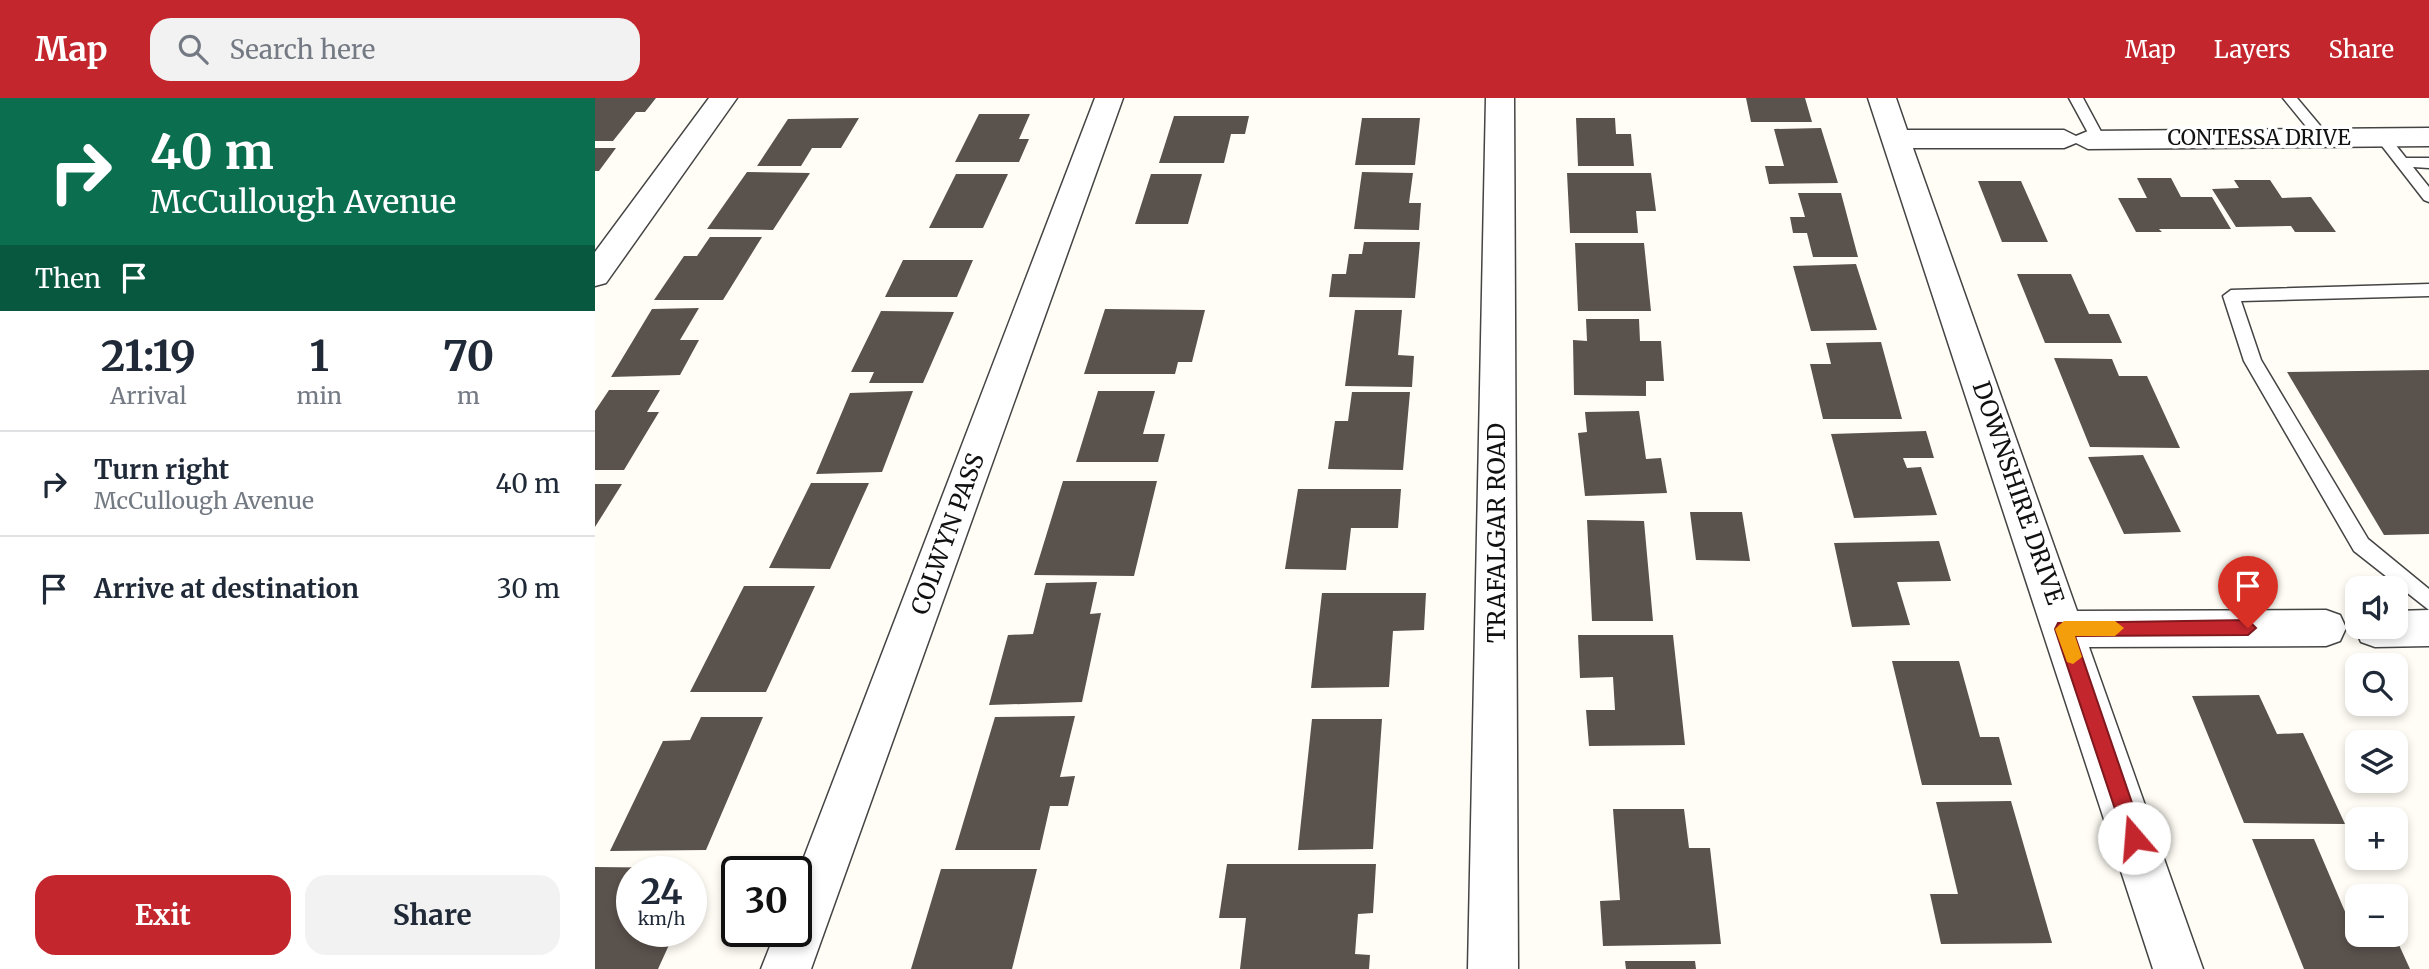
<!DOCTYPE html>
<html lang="en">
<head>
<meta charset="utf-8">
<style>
	body { margin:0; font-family:Merriweather,serif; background:#f2f2f3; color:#1f2937; height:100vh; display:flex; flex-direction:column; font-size:26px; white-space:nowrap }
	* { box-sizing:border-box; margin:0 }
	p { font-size:23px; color:#747a83 }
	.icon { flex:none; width:38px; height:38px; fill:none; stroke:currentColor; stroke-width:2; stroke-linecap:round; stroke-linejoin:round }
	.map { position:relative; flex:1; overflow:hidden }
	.drawer { display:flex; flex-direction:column; background:#fff; width:595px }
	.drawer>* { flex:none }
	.banner { background:#0b6e4f; color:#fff; overflow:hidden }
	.controls { position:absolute; left:1750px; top:478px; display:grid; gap:14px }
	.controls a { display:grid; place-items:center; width:63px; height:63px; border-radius:14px; background:#fff; box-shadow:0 4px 10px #0003; font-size:35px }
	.speed { position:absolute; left:21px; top:758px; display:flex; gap:14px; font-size:35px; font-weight:700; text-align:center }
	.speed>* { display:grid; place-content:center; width:91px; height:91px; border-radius:50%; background:#fff; box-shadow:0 4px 10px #0003; line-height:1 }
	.speed small { font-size:18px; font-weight:400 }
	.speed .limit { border:4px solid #111; border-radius:10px; background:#fff; color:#111 }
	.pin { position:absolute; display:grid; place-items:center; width:60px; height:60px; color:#fff; margin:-72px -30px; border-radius:50% 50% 50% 0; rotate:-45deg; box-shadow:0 0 7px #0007 }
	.pin .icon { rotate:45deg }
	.me { position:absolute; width:77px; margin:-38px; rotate:342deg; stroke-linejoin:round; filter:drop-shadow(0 0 5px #0008) }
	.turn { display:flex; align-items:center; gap:24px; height:147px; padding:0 35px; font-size:32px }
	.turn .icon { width:91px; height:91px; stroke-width:2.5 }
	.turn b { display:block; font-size:49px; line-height:60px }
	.then { display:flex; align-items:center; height:66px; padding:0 35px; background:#0003; gap:14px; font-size:26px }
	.eta { display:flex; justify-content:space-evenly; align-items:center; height:119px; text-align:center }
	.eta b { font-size:42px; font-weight:700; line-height:49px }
	.action { display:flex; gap:14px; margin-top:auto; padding:14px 35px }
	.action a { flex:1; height:80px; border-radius:21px; background:#c4262e; color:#fff; font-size:28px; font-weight:700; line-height:80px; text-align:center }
	.action a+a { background:#f2f2f3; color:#1f2937 }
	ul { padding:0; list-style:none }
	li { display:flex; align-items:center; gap:21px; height:105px; padding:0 35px; border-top:2px solid #e0e1e3 }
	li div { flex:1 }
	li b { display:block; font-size:26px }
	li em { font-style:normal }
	header { display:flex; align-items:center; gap:42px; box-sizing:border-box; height:98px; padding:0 35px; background:#c4262e; color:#fff }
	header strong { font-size:33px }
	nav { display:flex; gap:38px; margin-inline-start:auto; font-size:24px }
	.search { width:490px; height:63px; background:#f2f2f3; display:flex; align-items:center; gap:18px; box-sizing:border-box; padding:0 24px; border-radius:21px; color:#747a83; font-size:26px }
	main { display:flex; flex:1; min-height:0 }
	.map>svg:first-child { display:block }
	.building { fill:#5a524d }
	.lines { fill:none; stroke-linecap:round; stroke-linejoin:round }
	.lane-casing { stroke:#444; stroke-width:3 }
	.street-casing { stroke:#444; stroke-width:3 }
	.lane { fill:#fff; fill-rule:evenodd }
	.street { fill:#fff; fill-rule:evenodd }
	.route { fill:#c4262e; stroke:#7f191e; stroke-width:2 }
	.slow { fill:#f59e0b }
	.labels { text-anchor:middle; stroke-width:7; stroke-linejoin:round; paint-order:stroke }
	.far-street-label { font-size:21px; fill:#111; stroke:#fff }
	.street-label { font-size:24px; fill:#111; stroke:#fff }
</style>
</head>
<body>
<header>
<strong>Map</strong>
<div class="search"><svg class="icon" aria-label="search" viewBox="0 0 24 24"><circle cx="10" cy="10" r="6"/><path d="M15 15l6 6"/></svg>Search here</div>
<nav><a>Map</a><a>Layers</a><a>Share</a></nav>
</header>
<main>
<section class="drawer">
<div class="banner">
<div class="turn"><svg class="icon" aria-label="right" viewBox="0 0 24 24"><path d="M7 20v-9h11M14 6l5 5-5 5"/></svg><div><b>40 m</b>McCullough Avenue</div></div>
<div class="then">Then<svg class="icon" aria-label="arrive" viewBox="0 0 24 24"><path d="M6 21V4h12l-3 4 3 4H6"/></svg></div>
</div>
<div class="eta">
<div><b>21:19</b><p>Arrival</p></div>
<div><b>1</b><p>min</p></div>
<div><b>70</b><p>m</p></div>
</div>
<ul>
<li><svg class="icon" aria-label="right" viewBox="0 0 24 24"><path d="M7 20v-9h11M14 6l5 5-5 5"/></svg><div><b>Turn right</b><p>McCullough Avenue</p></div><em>40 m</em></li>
<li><svg class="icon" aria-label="arrive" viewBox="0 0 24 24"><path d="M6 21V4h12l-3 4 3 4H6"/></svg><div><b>Arrive at destination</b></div><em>30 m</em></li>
</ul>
<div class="action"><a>Exit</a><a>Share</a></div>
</section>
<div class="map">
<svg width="1834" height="871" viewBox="0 0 1834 871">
	<rect width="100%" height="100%" fill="#fffdf5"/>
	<path class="building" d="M0,0H61L50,14H41L18,43H0Z
		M1151,0H1210L1217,24H1156Z
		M384,16H435L424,41H434L424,64H360Z
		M579,18H654L650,36H636L629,65H564Z
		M264,20L246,50H217L206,68H162L193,21Z
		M767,20H825L820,67H760Z
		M981,20H1020L1021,36H1036L1039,68H983Z
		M1226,30L1243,85L1174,86L1170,68H1189L1179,31Z
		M0,50H21L4,73H0Z
		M152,74L215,75L178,132L112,131Z
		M767,74L818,75L814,105H826L824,132L759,131Z
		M972,75H1056L1061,113H1041L1043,135H975Z
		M361,76H413L388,130H334Z
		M556,76H607L593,126H540Z
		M1542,80H1576L1586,99H1617L1636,131H1564L1567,134H1541L1523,100H1552Z
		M1639,82H1675L1687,100L1716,99L1741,134H1700L1696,128L1641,129L1617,91L1644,90Z
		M1383,83H1426L1453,144H1407Z
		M1203,95H1246L1263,159H1218L1212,135H1198L1195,119H1210Z
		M115,139H167L128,202H59L89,158H102Z
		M769,144H825L820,200L734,199L737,176H751L754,156H767Z
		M980,145H1049L1056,213H983Z
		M308,162H378L362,199H290Z
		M1261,166L1282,232L1216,233L1198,168Z
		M1422,176H1476L1494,216H1514L1527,245H1450Z
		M104,210L85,242H104L85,277L16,279L57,211Z
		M510,211L610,212L597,264H583L580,276H489Z
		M760,212H807L803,257L819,258L817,289L750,288Z
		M286,213L359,214L328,285H274L279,274H256Z
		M991,221H1044L1045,243H1066L1069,283H1051V298L979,297L978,242L992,243Z
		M1286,244L1307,321H1228L1215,266H1236L1231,245Z
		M1459,260L1517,261L1524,278H1552L1585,350L1495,349Z
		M1834,272V436L1789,437L1692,274Z
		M14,292H65L52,314H64L29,372H0V313Z
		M318,293L287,374L221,376L255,295Z
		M503,293H560L548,336H570L563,364H481Z
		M757,294H815L808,372L733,371L740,323H753Z
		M1044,313L1051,361L1066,360L1072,395L990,398L983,335L992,334L990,314Z
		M1331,333L1339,360H1308L1312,370L1326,369L1342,417L1259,420L1236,336Z
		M1548,357L1586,434L1529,436L1493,359Z
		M468,383H562L539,478L439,477Z
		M216,385H274L235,471L174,470Z
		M0,386H27L0,429Z
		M703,391H806L803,430H756L751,472L690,471Z
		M1095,414H1147L1155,463L1101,462Z
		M992,422L1049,423L1058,523H997Z
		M1344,443L1356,483L1302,484L1315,527L1257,529L1239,445Z
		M502,484L495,516L506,515L487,604L394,607L413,537L438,536L451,485Z
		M149,488H220L171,594H95Z
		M727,495H831L829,532L798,533L794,589L716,590Z
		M983,537H1078L1090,647L994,648L991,612H1020L1018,579L985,580Z
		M1297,563H1364L1385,639H1404L1417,687H1327Z
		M1664,597L1682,636L1708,635L1750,726L1649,725L1597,598Z
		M480,618L465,679L480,678L473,708H455L445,752H360L400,619Z
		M106,619H168L111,752L15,753L68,643L95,642Z
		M717,621H787L778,751L703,752Z
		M1416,703L1457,845L1346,846L1335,796H1363L1341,704Z
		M1018,711H1089L1094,750H1115L1126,846L1008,848L1005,803L1025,802Z
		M1657,741H1719L1757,830H1762V836H1799L1815,871H1709Z
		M632,766H781L778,815L763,816L760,856L775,857L774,871H645L651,820H624Z
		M0,769L94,770L92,774H37V833L79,836L63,871H0Z
		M346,771H442L417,871H316Z
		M1030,863H1100L1101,871H1031Z"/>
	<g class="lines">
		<defs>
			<path id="lane" d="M1474,0H1488L1510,41L1508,44H1498Z
				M1688,0H1702L1733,37V43H1723Z
				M1787,35L1792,36L1811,60H1834V70L1818,69L1834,89V104L1829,102L1780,39Z
				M1834,186V198L1646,203L1666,262L1773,441L1834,491V512L1759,453L1649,263L1628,198L1636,192Z"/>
			<path id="street" d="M114,0H142L11,185L0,188V154Z
				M500,0H528L216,871H166L181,833H201V780Z
				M891,0H919L923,871H873Z
				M1273,0H1301L1312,32H1469L1481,38L1493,33L1834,30V48L1493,51L1481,45L1469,50H1318L1482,513L1731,512L1745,517L1751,530L1745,543L1731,548L1494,549L1608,871H1558Z
				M1834,512V548L1780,549L1766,544L1760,531L1762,525V528H1801V513Z"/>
		</defs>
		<use href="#lane" class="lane-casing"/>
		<use href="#street" class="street-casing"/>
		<use href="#lane" class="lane"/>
		<use href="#street" class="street"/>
	</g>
	<path class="route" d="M1653,522L1661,530L1653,537L1480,538L1549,740L1546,747L1539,750L1532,747L1460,531L1463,525Z"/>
	<path class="slow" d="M1469,523H1520L1529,530L1520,538H1480L1487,559L1478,566L1472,564L1460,531Z"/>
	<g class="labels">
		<g class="far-street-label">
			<text x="1664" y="47">CONTESSA DRIVE</text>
		</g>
		<g class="street-label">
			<text transform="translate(1423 395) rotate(71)" y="8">DOWNSHIRE DRIVE</text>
			<text transform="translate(902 435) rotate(-90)" y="8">TRAFALGAR ROAD</text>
			<text transform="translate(353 436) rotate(-70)" y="8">COLWYN PASS</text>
		</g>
	</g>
</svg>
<div class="controls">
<a><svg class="icon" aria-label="sound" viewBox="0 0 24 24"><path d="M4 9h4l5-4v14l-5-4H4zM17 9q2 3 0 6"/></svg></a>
<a><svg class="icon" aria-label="search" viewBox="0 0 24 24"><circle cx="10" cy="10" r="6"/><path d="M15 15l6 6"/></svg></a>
<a><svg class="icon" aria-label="layers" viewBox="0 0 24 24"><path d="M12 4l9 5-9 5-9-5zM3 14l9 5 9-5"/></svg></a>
<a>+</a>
<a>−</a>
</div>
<div class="speed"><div>24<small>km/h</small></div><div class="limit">30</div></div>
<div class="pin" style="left:1653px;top:530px;background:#d93025"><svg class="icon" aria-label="arrive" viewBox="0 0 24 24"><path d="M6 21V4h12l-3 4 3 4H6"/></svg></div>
<svg class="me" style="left:1539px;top:740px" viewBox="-20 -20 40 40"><circle r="19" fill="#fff"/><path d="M0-13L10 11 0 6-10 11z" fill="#c4262e"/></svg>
</div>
</main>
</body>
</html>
